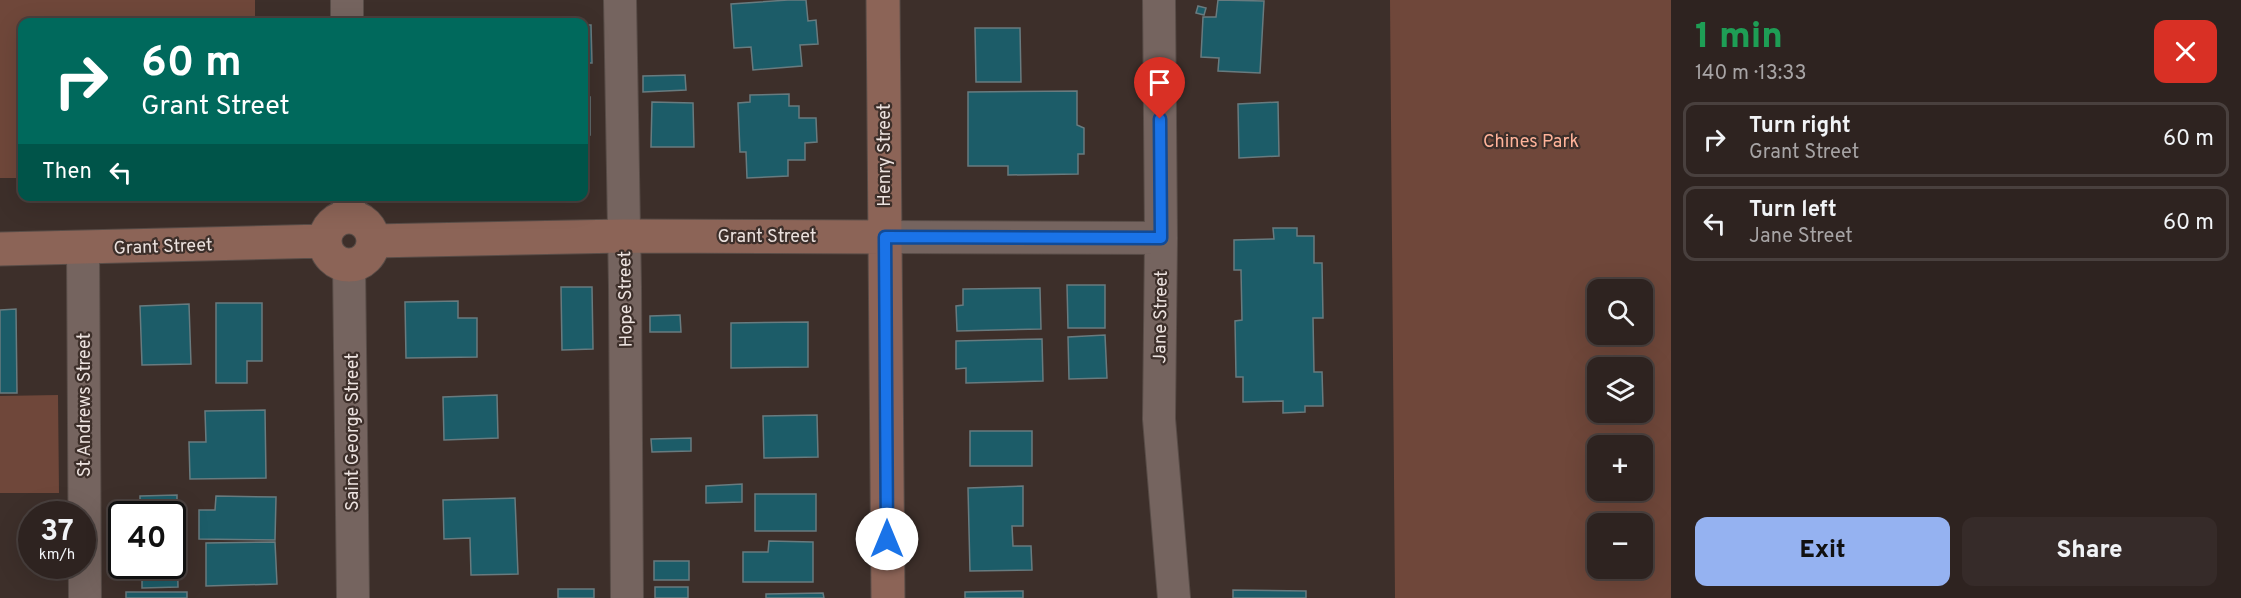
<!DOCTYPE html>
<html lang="en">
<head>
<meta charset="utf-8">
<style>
	body { margin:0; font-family:Overpass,sans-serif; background:#362b29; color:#f1f3f6; height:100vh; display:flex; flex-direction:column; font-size:22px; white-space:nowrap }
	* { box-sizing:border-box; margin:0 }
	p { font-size:20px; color:#a7a4a5 }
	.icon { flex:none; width:33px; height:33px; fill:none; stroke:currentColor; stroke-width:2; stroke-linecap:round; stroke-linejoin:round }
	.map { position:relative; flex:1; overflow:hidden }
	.side { display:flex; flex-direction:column; background:#2e2320; width:570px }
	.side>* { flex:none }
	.top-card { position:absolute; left:18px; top:18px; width:570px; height:183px; border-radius:12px; box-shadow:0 6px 24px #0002,0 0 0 2px #49403e; background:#00695c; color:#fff; overflow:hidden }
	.fabs { position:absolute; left:1587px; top:279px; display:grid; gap:12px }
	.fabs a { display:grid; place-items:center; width:66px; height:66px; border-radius:12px; background:#2e2320; box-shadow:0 6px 24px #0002,0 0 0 2px #49403e; font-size:30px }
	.speed { position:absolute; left:18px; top:501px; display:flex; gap:12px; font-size:30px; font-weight:700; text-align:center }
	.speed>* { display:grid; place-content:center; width:78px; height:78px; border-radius:50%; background:#2e2320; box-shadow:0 6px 24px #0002,0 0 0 2px #49403e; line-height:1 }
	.speed small { font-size:15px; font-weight:400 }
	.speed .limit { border:3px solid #111; border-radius:9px; background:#fff; color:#111 }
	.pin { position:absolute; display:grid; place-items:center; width:51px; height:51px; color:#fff; margin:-62px -26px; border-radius:50% 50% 50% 0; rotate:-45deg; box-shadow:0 0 6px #0007 }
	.pin .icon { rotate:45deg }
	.me { position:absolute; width:66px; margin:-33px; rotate:0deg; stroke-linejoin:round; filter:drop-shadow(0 0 4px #0008) }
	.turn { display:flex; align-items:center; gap:21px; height:126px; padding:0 24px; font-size:27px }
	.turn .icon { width:78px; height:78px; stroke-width:2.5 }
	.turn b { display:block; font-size:42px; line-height:51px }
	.then { display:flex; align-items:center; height:57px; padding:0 24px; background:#0003; gap:12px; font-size:22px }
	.round { display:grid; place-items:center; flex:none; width:63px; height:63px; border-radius:12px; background:#362b29 }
	.headline { display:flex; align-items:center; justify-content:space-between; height:102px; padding:0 24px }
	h1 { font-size:36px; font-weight:800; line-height:45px; color:#1e9e55 }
	.button { display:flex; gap:12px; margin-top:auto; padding:12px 24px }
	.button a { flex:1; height:69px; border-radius:12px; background:#95b2f1; color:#111; font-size:24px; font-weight:800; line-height:69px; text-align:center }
	.button a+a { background:#362b29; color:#f1f3f6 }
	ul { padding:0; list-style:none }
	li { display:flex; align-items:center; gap:18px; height:75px; margin:0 12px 9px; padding:0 12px; border:3px solid #49403e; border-radius:12px }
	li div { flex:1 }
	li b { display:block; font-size:22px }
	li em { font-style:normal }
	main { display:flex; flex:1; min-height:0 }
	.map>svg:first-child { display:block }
	.green { fill:#6f473a; fill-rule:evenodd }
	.building { fill:#1c5c68; stroke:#687b7f; stroke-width:1.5 }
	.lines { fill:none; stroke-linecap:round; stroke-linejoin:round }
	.street-casing { stroke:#584c47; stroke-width:34 }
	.secondary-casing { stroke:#584c47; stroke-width:35 }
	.street { stroke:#75645f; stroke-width:32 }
	.secondary { stroke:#8c6457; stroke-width:33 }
	.route-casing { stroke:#114b97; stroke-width:15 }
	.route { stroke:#1a73e8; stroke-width:10 }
	.labels { text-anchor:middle; stroke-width:4.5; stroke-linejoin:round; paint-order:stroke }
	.park-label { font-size:18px; fill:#ffb39a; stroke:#3d2f2a }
	.street-label { font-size:18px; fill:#ece2df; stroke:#3d2f2a }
</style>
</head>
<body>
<main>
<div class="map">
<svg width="1671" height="598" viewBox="0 0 1671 598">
	<rect width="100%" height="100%" fill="#3d2f2a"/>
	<path class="green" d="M0,0H255V22H22V178H0Z
		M1390,0H1671V598H1395ZM1598,290H1642V334H1598ZM1598,368H1642V412H1598ZM1598,446H1642V490H1598ZM1598,524H1642V568H1598Z
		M58,395L59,493H0V396Z"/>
	<path class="building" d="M788,0H806L808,21L816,20L818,44L800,45L802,66L753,70L751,47L734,48L731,4Z
		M1218,0L1264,1L1260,73L1218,71L1219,58L1201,57L1203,17H1216Z
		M1198,6L1206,8L1204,15L1196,13Z
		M433,19L481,20V22H433Z
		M584,25H591L592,63H584Z
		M975,28H1020L1021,82H976Z
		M685,75L686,90L643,92V76Z
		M1077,91V125L1084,128V154H1078V174L1008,175V166H968V92Z
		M789,94V106H799V118H816L817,142L805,143V160H788V176L747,178L746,152H740L738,103L750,102V95Z
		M584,97H590V135H584Z
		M652,102L693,103L694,147H651Z
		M1278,102L1279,156L1239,158L1238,104Z
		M1273,228H1297V236H1314V263H1322L1323,318H1313L1314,372H1322L1323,406H1305V412L1283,413V401L1243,402V377H1236L1235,321L1242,320L1241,270H1234V240L1274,239Z
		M1067,285H1105V328H1068Z
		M561,287H592L593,349L562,350Z
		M1040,288L1041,329L957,331L956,306L963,305V289Z
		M458,301V318H477V357L406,358L405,302Z
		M216,303H262V361H247V383H216Z
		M189,304L191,364L142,365L140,306Z
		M16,309L17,393H0V310Z
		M680,315L681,332H650V316Z
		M808,322V367L731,368V323Z
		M1105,335L1107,378L1069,379L1068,337Z
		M1042,339L1043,381L966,383V368L956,369V341Z
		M497,395L498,438L444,440L443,397Z
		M265,410L266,478L190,479L189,442H206L205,411Z
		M817,415L818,457L764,458L763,416Z
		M970,431H1032V466H970Z
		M691,438V451L652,452L651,439Z
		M742,484V502L706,503V486Z
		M1023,486V526H1012L1013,546H1031L1032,570L970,571L968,488Z
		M755,494H816V531H755Z
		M177,495V539H172V514H140V496Z
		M216,496L276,497L275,540L199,539V510H215Z
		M515,498L518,574L471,575L470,538L444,539L443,500Z
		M769,541L813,542V582H743V552H768Z
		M275,542L277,584L206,586V543Z
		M172,545H177L178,587L142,588V566H172Z
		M654,561H689V580H654Z
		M655,587H688V598H655Z
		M558,589H594V598H558Z
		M1233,590L1306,591V598H1233Z
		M1023,591V598H965V592Z
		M126,592H187V598H126Z
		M823,593L824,598H766V594Z"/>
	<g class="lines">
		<defs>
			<path id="street" d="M347,0V22
				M620,0L625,287L627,598
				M1159,0L1161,238L1159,419L1174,598
				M349,217V196
				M885,237L1161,238
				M83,248L85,598
				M349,265L353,598"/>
			<path id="secondary" d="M883,0L888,598
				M325 241a24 24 0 1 1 48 0a24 24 0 1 1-48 0Z
				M373,241L623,236L885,237
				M0,249L325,241"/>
		</defs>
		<use href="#street" class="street-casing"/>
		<use href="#secondary" class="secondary-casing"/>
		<use href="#street" class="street"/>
		<use href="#secondary" class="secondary"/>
	</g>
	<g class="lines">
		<defs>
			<path id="route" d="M887,539L885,237L1161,238L1160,119"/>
		</defs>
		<use href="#route" class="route-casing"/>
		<use href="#route" class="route"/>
	</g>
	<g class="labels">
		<g class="park-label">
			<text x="1531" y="147">Chines Park</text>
		</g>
		<g class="street-label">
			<text transform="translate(884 155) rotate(-90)" y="6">Henry Street</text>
			<text x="767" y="242">Grant Street</text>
			<text transform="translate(163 246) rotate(-2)" y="6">Grant Street</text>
			<text transform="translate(625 299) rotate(-91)" y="6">Hope Street</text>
			<text transform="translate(1160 317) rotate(-89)" y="6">Jane Street</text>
			<text transform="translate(84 405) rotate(-90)" y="6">St Andrews Street</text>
			<text transform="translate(352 432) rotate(-90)" y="6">Saint George Street</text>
		</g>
	</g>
</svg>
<div class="fabs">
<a><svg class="icon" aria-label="search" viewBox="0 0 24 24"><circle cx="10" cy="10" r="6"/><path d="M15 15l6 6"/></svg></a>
<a><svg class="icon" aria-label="layers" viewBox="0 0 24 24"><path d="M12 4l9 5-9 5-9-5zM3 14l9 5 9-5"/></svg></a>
<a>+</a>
<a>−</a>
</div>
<div class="speed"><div>37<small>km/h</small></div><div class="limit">40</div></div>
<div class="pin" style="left:1160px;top:119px;background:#d93025"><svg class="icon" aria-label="arrive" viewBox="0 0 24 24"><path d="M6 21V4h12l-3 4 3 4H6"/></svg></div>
<svg class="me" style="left:887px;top:539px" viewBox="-20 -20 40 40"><circle r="19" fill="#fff"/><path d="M0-13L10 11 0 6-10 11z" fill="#1a73e8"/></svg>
<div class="top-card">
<div class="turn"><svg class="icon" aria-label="right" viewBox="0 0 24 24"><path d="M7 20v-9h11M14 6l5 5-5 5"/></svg><div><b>60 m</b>Grant Street</div></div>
<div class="then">Then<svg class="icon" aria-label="left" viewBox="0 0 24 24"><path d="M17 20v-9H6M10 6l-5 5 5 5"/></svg></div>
</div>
</div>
<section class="side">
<div class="headline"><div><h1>1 min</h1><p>140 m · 13:33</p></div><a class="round" style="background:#d93025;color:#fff"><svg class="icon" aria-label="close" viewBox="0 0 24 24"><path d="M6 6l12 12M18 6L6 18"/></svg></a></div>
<ul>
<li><svg class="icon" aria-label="right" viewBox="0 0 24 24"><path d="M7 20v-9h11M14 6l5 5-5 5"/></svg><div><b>Turn right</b><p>Grant Street</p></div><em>60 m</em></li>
<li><svg class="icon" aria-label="left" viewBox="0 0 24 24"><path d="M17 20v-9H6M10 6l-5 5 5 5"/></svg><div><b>Turn left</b><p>Jane Street</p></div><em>60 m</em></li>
</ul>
<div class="button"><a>Exit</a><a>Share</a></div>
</section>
</main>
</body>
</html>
